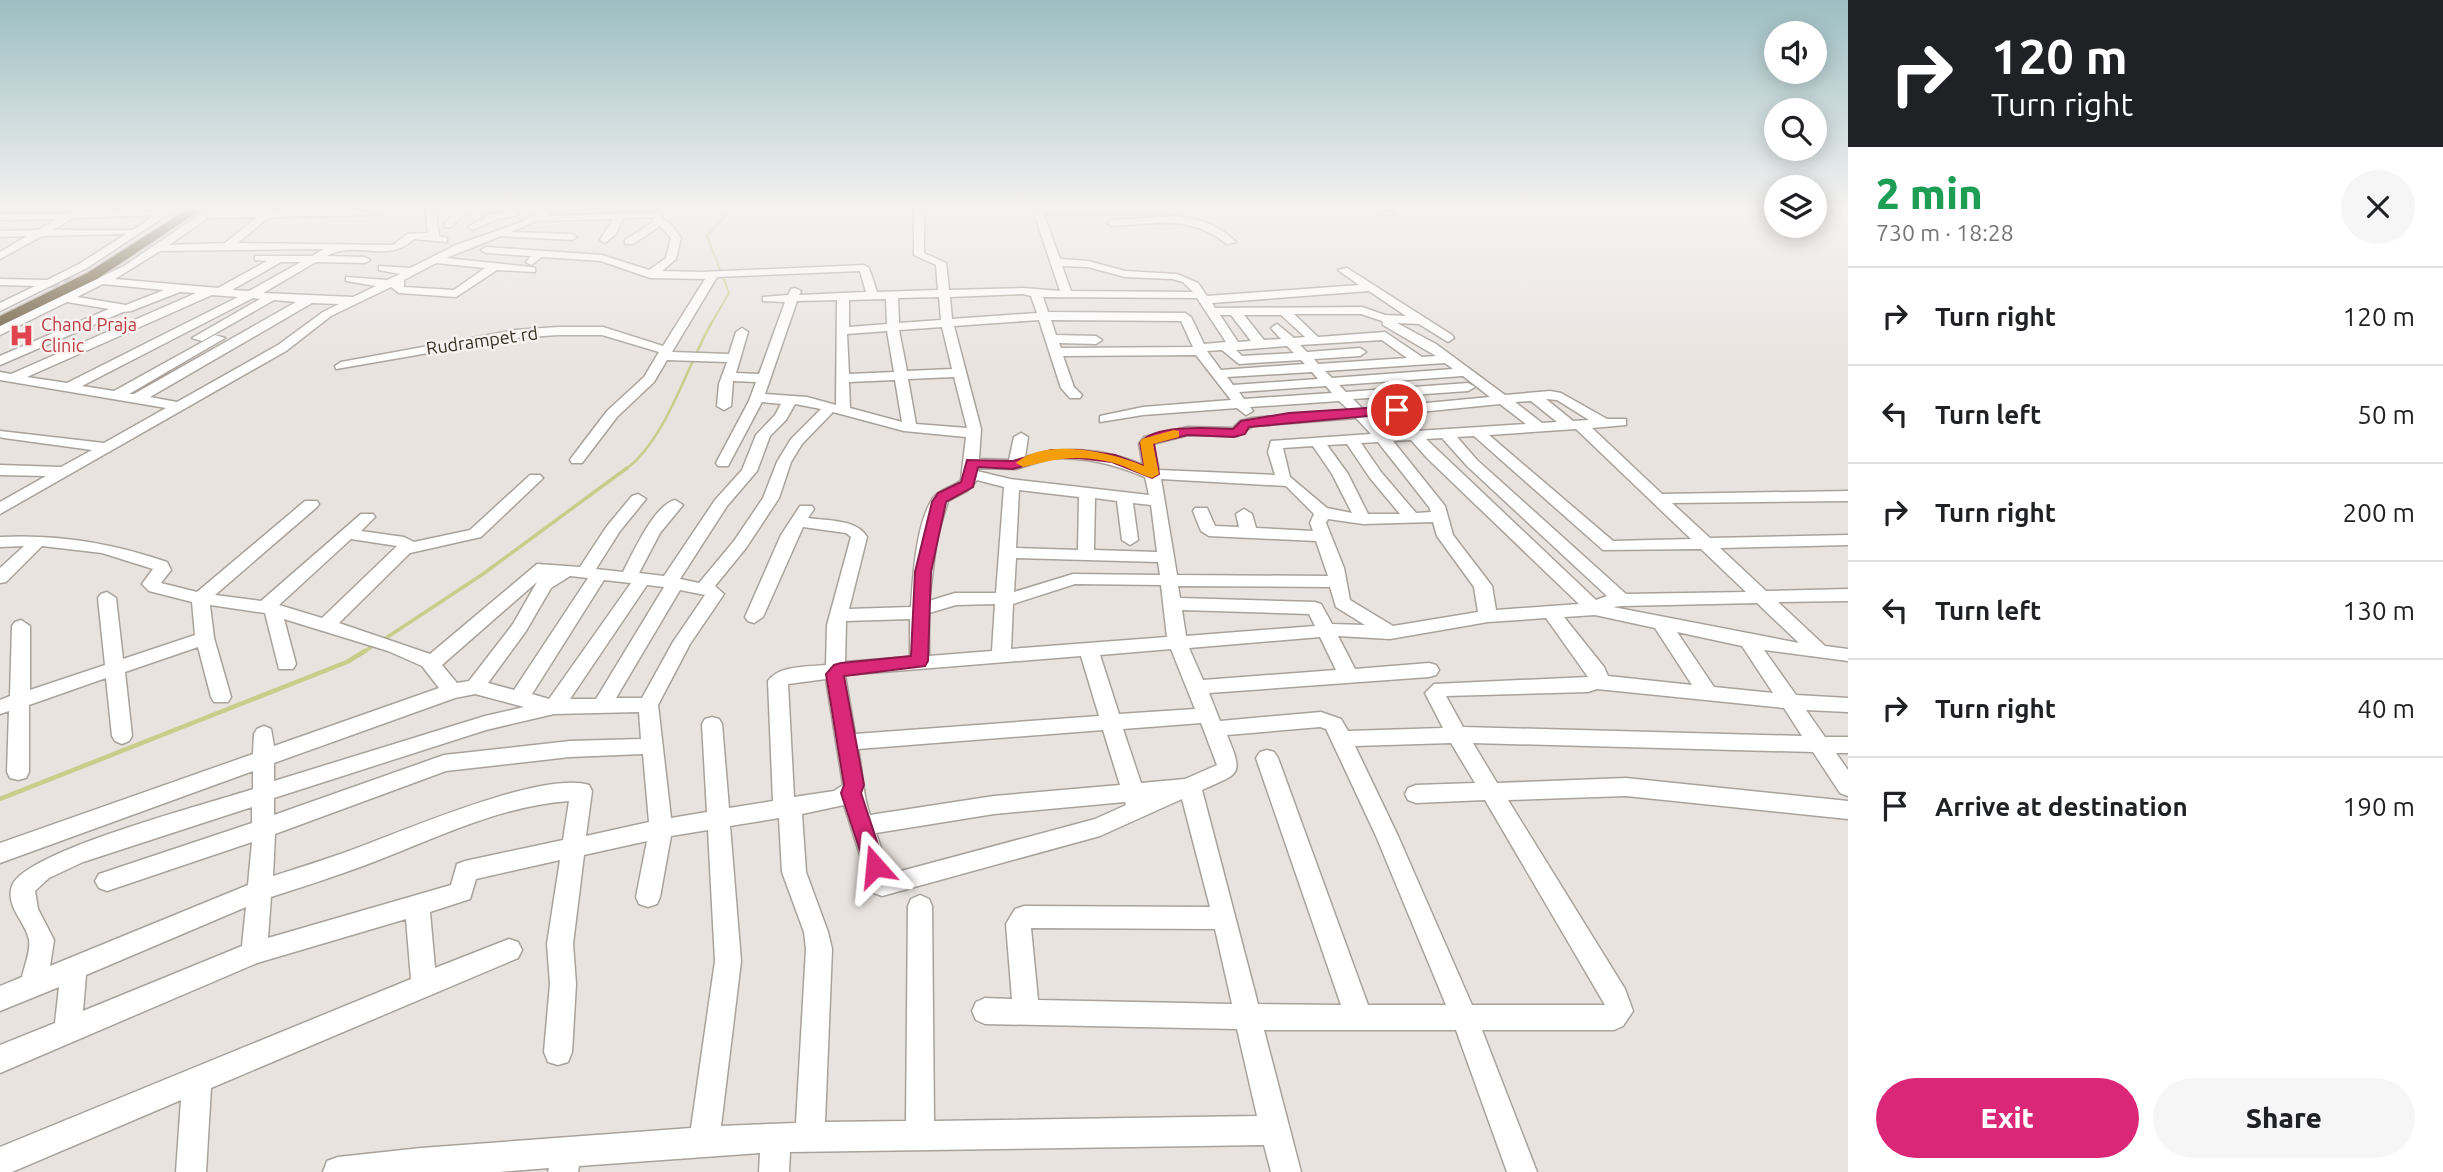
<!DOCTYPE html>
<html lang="en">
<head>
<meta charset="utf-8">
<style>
	body { margin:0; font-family:Ubuntu,sans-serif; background:#f6f6f6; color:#202124; height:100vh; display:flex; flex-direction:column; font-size:26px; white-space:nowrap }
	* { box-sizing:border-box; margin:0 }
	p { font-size:23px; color:#757577 }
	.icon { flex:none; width:38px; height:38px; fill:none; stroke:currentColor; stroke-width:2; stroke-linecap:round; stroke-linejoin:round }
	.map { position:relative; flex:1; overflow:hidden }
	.side { display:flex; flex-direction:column; background:#fff; width:595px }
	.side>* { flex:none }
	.guide { background:#202124; color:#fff; overflow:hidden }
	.buttons { position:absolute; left:1764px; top:21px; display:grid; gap:14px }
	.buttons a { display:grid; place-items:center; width:63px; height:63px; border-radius:50%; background:#fff; box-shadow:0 4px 18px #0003; font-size:35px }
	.pin { position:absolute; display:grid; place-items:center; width:60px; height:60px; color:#fff; margin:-30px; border:4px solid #fff; border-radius:50%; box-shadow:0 2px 7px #0007 }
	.me { position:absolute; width:77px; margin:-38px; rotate:342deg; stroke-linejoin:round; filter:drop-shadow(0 0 5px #0008) }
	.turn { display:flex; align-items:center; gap:24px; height:147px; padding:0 28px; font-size:32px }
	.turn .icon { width:91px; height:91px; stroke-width:2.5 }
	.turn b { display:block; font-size:49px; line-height:60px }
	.round { display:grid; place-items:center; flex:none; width:74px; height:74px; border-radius:37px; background:#f6f6f6 }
	.summary { display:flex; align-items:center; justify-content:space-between; height:119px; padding:0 28px }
	h1 { font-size:42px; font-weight:800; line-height:52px; color:#1e9e55 }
	.action { display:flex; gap:14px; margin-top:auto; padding:14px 28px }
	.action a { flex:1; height:80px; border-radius:42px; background:#db2777; color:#fff; font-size:28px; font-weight:800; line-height:80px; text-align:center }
	.action a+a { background:#f6f6f6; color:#202124 }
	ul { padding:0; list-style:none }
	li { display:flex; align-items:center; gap:21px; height:98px; padding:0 28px; border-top:2px solid #e0e0e0 }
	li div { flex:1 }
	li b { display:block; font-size:26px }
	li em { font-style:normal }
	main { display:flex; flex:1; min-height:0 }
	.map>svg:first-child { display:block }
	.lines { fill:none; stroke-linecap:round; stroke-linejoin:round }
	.stream-far3 { stroke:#cacc89; stroke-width:2 }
	.stream-far2 { stroke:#cacc89; stroke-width:2.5 }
	.stream-far1 { stroke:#cacc89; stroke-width:3.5 }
	.stream { stroke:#cacc89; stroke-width:4.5 }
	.minor-tunnel { stroke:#c6bfb9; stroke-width:10; stroke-dasharray:10 5; stroke-linecap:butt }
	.minor-casing { stroke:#a9a29b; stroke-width:3 }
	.highway-casing { stroke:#c3c1bc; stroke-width:3 }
	.minor { fill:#fff; fill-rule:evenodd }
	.highway { fill:#62512f; fill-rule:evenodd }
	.route { fill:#db2777; stroke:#8e194d; stroke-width:2 }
	.slow { fill:#f59e0b }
	.labels { text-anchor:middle; stroke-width:5; stroke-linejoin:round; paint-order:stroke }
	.far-health-label { font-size:18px; fill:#be3a42; stroke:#f6f2ef; text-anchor:start }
	.far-street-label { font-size:18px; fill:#382f21; stroke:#f6f2ef }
</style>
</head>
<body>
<main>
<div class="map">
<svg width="1848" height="1172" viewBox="0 0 1848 1172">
	<rect width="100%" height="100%" fill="#e9e3df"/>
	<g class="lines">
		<path class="stream-far3" d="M711,324L729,293L707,236L733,207"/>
		<path class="stream-far2" d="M625,470C667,439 686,367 712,322"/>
		<path class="stream-far1" d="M383,640L483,574L627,468
			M362,653L376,644"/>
		<path class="stream" d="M0,799L347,662L365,651"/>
		<path class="minor-tunnel" d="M49,283L89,282"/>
		<defs>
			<path id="minor" d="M77,207H89L84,212L179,207L87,268L0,311V303L35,286L0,285V279L47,280L79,264L126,234L42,236L0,259V252L27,236L0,237V231L38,230L57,219L0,220V214H67ZM155,215L133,230H53L73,218Z
				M211,207H222L217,212L389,207L379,215L269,217L238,243L393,245L407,234L428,233L425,207H435L439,236L447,238V242L414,239C386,265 357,239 327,256L365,257L370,260L365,263L316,262L263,293L353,297L376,286L346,281V277L387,280L400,274L379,270V266L410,268L456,245L519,223L549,207H561L547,216L661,212L662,219L671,224L681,238L676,259L662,271L702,272L864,265L869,268L877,292L938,290L936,265L914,255V207H924V253L946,263L949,290L1023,288L1060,291L1032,207L1170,208L1172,210L1167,213L1043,212L1060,259L1088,261L1125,271L1177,274L1198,283L1207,296L1359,285L1338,270L1347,268L1452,335L1454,338L1448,342L1419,324L1397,323L1436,344L1505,395L1550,391L1561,393L1607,419H1626V425L1592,428L1662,494L1848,491V501L1672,503L1710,538L1848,535V545L1720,548L1766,591L1848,589V601L1778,602L1825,646L1848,649V661L1764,650L1796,695L1848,698V712L1806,710L1825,737H1848V753H1836L1848,770V796L1840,793L1813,752L1473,743L1497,783L1626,778L1848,801V819L1626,796L1508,800L1625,989L1633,1011L1623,1026L1614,1030H1482L1537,1172H1507L1456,1030H1264L1301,1172H1271L1264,1145L790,1152L789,1172H759L760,1153L579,1166L578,1172H548L549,1168L499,1172H323L327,1161L338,1157L421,1148L691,1128L715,961L708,830L671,836L660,897L657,904L648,907L639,904L636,897L647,841L584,855L573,944L576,984L572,1052L568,1062L558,1065L548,1062L544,1052L550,984L547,944L560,860L476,879L470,899L430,912L435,968L509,939L518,942L522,950L518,958L211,1088L206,1172H176L181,1100L12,1172H0V1147L411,979L406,919L257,963L0,1073V1045L55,1023L59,987L0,1011V986L22,977C24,967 31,951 29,940C26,922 5,907 12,886C24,851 212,803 253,789V771L0,863V843L253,754L254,734L257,729L264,726L271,729L274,746L439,688L422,666L388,651L284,619L296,664L293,669H279L265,613L210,605L214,638L231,697L228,702H214L211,697L198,647L125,672L132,736L129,741L122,744L115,741L112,736L106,678L29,705V772L26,778L18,780L10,778L7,772L9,711L0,714V700L10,696L12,626L15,622L21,620L30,626V690L105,665L98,598L101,594L107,592L116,598L123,659L195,635L192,602L149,591L142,584L153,569L102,553L42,546L6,582L0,583V568L24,546L0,547V537C58,534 112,543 167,562L171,570L161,583L197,592L305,501H317L319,504L317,507L215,595L261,601L361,514H373L375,517L361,531L404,537L414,542L470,530L530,475H540L543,478L540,481L481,537L410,553L339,623L430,654L537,564L580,567L607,526L632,496L638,494L646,499L620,531L596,569L623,572C633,553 654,505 675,500L683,505L660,533L639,573L664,576L715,500L742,470L756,435L775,415L781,404L762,402L728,466H718L716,463L749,401L756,382L733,381L731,406L724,410L717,406L719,384L727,362L667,360L654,382L617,417L582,463H572L570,460L572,457L607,411L644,377L659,352L602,335H558L515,338L336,369L335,366L341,362L515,330L558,327H603L663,346L705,279L650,278L601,261L542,257L531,265L526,262L531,256L486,253L481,250L486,247L602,255L649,270L666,258L671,238L660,226L633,244H625V240L653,222V217L623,218L616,234L605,243L600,240L613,219L537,221L511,232L572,234L577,237L572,240L501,236L446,258L531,267L535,268V272L497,270L456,297L399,293L391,287L331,316L286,351L0,514V502L46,476L0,475V465L61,467L92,450L4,438L0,437V431L104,443L166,408L0,380V372L11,374L196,293L180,292L131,311L123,312L0,365V356L109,309L67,302L0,335V326L124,266ZM257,217L225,243L169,245L208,218ZM324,249L312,256H255V260L267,261L218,288L115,279L160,251ZM281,262H301L249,291L232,290ZM436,263L485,268L454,290L404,287V280ZM1062,266L1088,267L1125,277L1172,279L1183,282L1193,292L1071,291ZM860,271L866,292L799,295L801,291L795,288L791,289L788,295L763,297V301L785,302L759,374L736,373L748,332L742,328L736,332L729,354L672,352L717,277ZM103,284L164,290L126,305L77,297ZM1369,291L1406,316L1385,315L1362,307L1215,308L1212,303ZM1023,294L1031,296L1037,313L952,319L950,297ZM212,295L238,297L67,383L27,377ZM939,297L941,320L899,323L898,298ZM1043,297L1197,298L1226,342L1204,344L1191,317L1185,313L1048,312ZM253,298L260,299L192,338L202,341L274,300L296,302L134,394H129L225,338L215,335L114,391L82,386ZM886,299L887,324L849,327V300ZM837,300L836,405L807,397L765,394L797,301ZM312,303L339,304L323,312L278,345L177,402L150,397ZM1294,314H1361L1382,321L1383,325L1436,356L1422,357L1385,332L1318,337ZM1220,315H1231L1251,341L1238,342ZM1244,315H1281L1305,337L1294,338L1277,324L1271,328L1281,339L1264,340ZM1039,320L1061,388L1070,398H1080L1082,395L1074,387L1063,356L1196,355L1231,400L1143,407L1100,416V422L1143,415L1237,408L1246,415L1253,411L1250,407L1339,401L1349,410L1252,418L1240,421L1233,428L1188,427L1144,437L1139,444L1143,465C1104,449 1065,445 1025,457L1028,437L1021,433L1014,437L1009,460L979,459L981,429L954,326ZM1051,320L1181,321L1193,347L1061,348L1059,343L1096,344L1102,340L1096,336L1056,335ZM942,327L952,369L907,371L899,330ZM887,331L894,372L849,374L847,334ZM1382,340L1407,358L1318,364L1314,359L1360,356L1366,352L1360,348L1307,352L1300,345ZM1287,346L1294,353L1242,356L1236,350ZM1222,350L1239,364L1301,360L1305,364L1221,370L1207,351ZM1445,363L1453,369L1332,378L1325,371ZM1312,372L1318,379L1233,385L1227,377ZM1463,376L1490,397L1363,409L1353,399L1468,391L1475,387L1468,383L1346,392L1339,385ZM954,377L967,428L916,424L908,379ZM895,380L902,422L850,408L849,382ZM1326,386L1332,393L1244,399L1239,392ZM1546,399L1557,400L1589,420L1573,421ZM1531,401L1557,422L1542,423L1515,402ZM795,404L821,409L791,439L777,462L763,498L734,541L699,583L680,579L727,506L757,471L770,436L786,420ZM1500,404L1526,424L1386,433L1370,417ZM833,412L904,431L966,437L961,480C954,487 939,489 933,498C916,523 913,577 911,607L849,609L867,537C857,519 827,521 808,518L814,509L812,506H800L781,535L745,617L748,621L754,623L763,617L803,527L846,533L851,537L827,625L826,665C808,667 779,665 768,681L773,801L729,808L722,724L719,719L712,717L705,719L702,724L707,812L671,818L658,705L690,644L724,594L715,586L746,548L779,498L791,462L802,444ZM1356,418L1371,434L1271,441L1268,452L1275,475L1159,470L1153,444L1188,435L1237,436L1253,426ZM1576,429L1691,539L1613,541L1489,435ZM1474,436L1603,550L1701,549L1746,592L1626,594L1477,460L1457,437ZM1442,438L1467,466L1607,596L1596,600L1426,439ZM1411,440L1427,458L1579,604L1496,610L1492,586L1453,535L1445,506L1393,441ZM1378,442L1429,507L1431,512L1416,513L1381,472L1361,443ZM1347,444L1370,478L1400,514H1368L1348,474L1327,445ZM1313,446L1332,474L1352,513L1327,508L1290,477L1283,448ZM1051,458C1088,458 1111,463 1145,477L1149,495L1010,479L977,471L978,468L1016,469ZM1161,479L1286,486L1314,514L1310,523L1313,531L1256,528L1252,514L1244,509L1236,514L1239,527L1215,526L1207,508H1195L1193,511L1201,531L1209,536L1316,541L1328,576L1177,575ZM977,480L1004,487L996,593H955L929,601L937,537L948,501L967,491ZM1019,490L1079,497L1078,550L1016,548ZM1095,498L1117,501L1122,540L1130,545L1138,540L1133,503L1151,505L1157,552L1094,550ZM1328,519L1363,524L1433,522L1437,536L1474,587L1478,612L1393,626L1350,600L1344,568L1326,523ZM351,539L397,546L322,618L279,605ZM1016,558L1158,562L1160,575L1073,574L1014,592ZM570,576L588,578L514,690L488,683L526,631L551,588ZM604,580L631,583L549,699L532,694ZM537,582L513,624L469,681L457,683L442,665ZM1075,584L1161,585L1167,637L1011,649L1013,604ZM647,585L664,587L596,699H570ZM1178,586L1330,587L1336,607L1365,625L1332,624L1321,604L1315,602L1180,598ZM680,590L705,595L673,642L642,698H616ZM1757,603L1799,643L1613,607L1622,606ZM995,604L992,651L929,656V613L956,605ZM1182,610L1309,614L1315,626L1186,636ZM1595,615L1655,628L1692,685L1608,676L1604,667L1564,617ZM1546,618L1588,677L1434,684L1425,693L1443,728L1348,731L1341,719L1321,712L1220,721L1209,693L1429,677L1436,675L1439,670L1436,665L1429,663L1355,669L1338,636L1390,639L1488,622ZM910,619V657L845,662L846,621ZM1677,632L1742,646L1773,693L1714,687ZM1320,637L1336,670L1203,680L1189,648ZM1171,649L1195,709L1119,714L1100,655ZM1081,656L1099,716L855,734L845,675ZM826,679L843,785L834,791L794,797L788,684ZM1597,689L1784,708L1802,736L1463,727L1446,696L1588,692ZM475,694L524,707L485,716L274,781V763L455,698ZM639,712L641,739L570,741L444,755L274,815V798L486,730L554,714ZM1201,723L1217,765L1185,779L1141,783L1123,729ZM1320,727L1326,729L1376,836L1446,1005H1368L1278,758L1274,752L1267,750L1260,752L1256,758L1341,1005L1258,1004L1202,790C1240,773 1244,776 1227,735ZM1103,730L1120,785L994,796L870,815C862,793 863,772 858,749ZM1451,743L1475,783L1416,785L1408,788L1405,794L1408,800L1416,803L1485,800L1605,1005H1472L1398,836L1355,746ZM643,754L649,822L586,836L592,791L589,785C542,770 399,833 349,851C324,860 298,868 273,876L275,834L446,771L570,757ZM1182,799L1210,907L1024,906L1015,909L1006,924L1012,999L985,998L976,1002L972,1011L976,1020L985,1024L1237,1029L1257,1116L934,1121L932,906L929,899L920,895L911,899L908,906L906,1121L825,1122L832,949L828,932L806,872L802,814L844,805L870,886L874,893L882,896L1100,836ZM569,801L563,840L465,861L457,864L451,885L268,938L271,897C302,887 333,877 363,866C430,841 497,806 569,801ZM1125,802L1126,805L1095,819L890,874L876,833L994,814ZM252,807V823L99,874L95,881L99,888L107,891L252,842L248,885L50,966L54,940L38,909L35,891L49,878L83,862ZM779,818L782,872L804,932L806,949L796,1123L721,1126L741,961L730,826ZM246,907L242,946L83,1011L86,975ZM1031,928L1215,929L1232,1004L1038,1000Z
				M461,207H471L451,227H445V223Z
				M1367,207H1382L1394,213L1389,216Z
				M514,210L519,213L517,215L497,219L473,230L468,227L491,214Z
				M1175,216C1199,218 1219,225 1236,242L1227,244C1189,214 1157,224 1112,226L1107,223L1112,220Z"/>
			<path id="highway" d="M191,207H205L97,279L0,326V316L87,273Z"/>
		</defs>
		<use href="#minor" class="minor-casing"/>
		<use href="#highway" class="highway-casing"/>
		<use href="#minor" class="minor"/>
		<use href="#highway" class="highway"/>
	</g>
	<linearGradient id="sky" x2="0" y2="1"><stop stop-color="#9cbec2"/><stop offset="0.56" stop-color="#f5f2f1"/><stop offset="1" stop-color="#f5f2f1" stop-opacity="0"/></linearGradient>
	<rect width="1848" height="372" fill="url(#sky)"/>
	<path class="route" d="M1397,406L1403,410L1401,413L1249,427L1245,434L1234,437L1188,435L1154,443L1159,474L1152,478L1112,462L1079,458H1051L1013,469L978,467L973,487L946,502L931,572L928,661L925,666L844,676L864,785L861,793L885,866L882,872L875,875L867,872L841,793L844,785L826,674L834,665L841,663L911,656L915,572L932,502L938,493L961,482L967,460L1013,461L1051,450H1079L1115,455L1144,466L1140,443C1154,424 1210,428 1233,429L1241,421L1289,413Z"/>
	<path class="slow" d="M1174,430L1179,431V437L1153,444L1159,474L1152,478C1138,474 1125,465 1110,462C1076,454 1056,459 1023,467L1016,463C1045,437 1111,452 1144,466L1140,442L1142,439Z"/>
	<defs>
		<symbol id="hospital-bare" viewBox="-9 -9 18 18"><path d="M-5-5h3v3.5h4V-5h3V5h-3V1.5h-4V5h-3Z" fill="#e0444e" stroke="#f6f2ef" stroke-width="2.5" paint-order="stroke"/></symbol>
	</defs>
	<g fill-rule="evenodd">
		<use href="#hospital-bare" x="4" y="318" width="35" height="35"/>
	</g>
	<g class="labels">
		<g class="far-health-label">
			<text x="41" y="331">Chand Praja<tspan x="41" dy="21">Clinic</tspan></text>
		</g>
		<g class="far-street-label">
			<text transform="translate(482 341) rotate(-8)" y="6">Rudrampet rd</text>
		</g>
	</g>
</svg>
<div class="buttons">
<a><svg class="icon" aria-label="sound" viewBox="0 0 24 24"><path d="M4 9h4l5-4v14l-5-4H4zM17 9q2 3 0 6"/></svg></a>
<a><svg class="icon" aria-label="search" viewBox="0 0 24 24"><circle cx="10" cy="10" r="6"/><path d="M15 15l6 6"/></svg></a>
<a><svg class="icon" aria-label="layers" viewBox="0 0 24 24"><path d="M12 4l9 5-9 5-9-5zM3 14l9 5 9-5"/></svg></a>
</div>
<div class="pin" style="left:1397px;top:410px;background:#d93025"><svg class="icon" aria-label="arrive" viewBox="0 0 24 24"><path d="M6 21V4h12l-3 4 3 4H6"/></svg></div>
<svg class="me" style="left:875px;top:866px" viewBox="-20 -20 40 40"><path d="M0-17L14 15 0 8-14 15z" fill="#db2777" stroke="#fff" stroke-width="4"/></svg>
</div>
<section class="side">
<div class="guide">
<div class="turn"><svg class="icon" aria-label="right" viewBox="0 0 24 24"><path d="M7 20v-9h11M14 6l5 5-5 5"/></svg><div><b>120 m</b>Turn right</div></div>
</div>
<div class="summary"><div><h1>2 min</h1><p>730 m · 18:28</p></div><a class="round"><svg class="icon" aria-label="close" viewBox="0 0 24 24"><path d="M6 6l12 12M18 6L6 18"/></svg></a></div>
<ul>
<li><svg class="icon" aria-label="right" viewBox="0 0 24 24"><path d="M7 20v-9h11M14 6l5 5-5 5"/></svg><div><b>Turn right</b></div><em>120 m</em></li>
<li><svg class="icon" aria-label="left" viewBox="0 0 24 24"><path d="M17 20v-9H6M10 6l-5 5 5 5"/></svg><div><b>Turn left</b></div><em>50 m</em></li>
<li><svg class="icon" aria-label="right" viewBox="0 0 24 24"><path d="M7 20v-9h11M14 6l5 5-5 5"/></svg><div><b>Turn right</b></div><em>200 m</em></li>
<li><svg class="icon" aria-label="left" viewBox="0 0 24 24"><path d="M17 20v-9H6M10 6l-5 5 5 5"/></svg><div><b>Turn left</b></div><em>130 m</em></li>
<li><svg class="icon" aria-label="right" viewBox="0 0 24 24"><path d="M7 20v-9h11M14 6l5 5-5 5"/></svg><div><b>Turn right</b></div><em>40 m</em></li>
<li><svg class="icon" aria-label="arrive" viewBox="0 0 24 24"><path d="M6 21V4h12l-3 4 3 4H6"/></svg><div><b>Arrive at destination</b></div><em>190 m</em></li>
</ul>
<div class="action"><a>Exit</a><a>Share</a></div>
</section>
</main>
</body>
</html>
